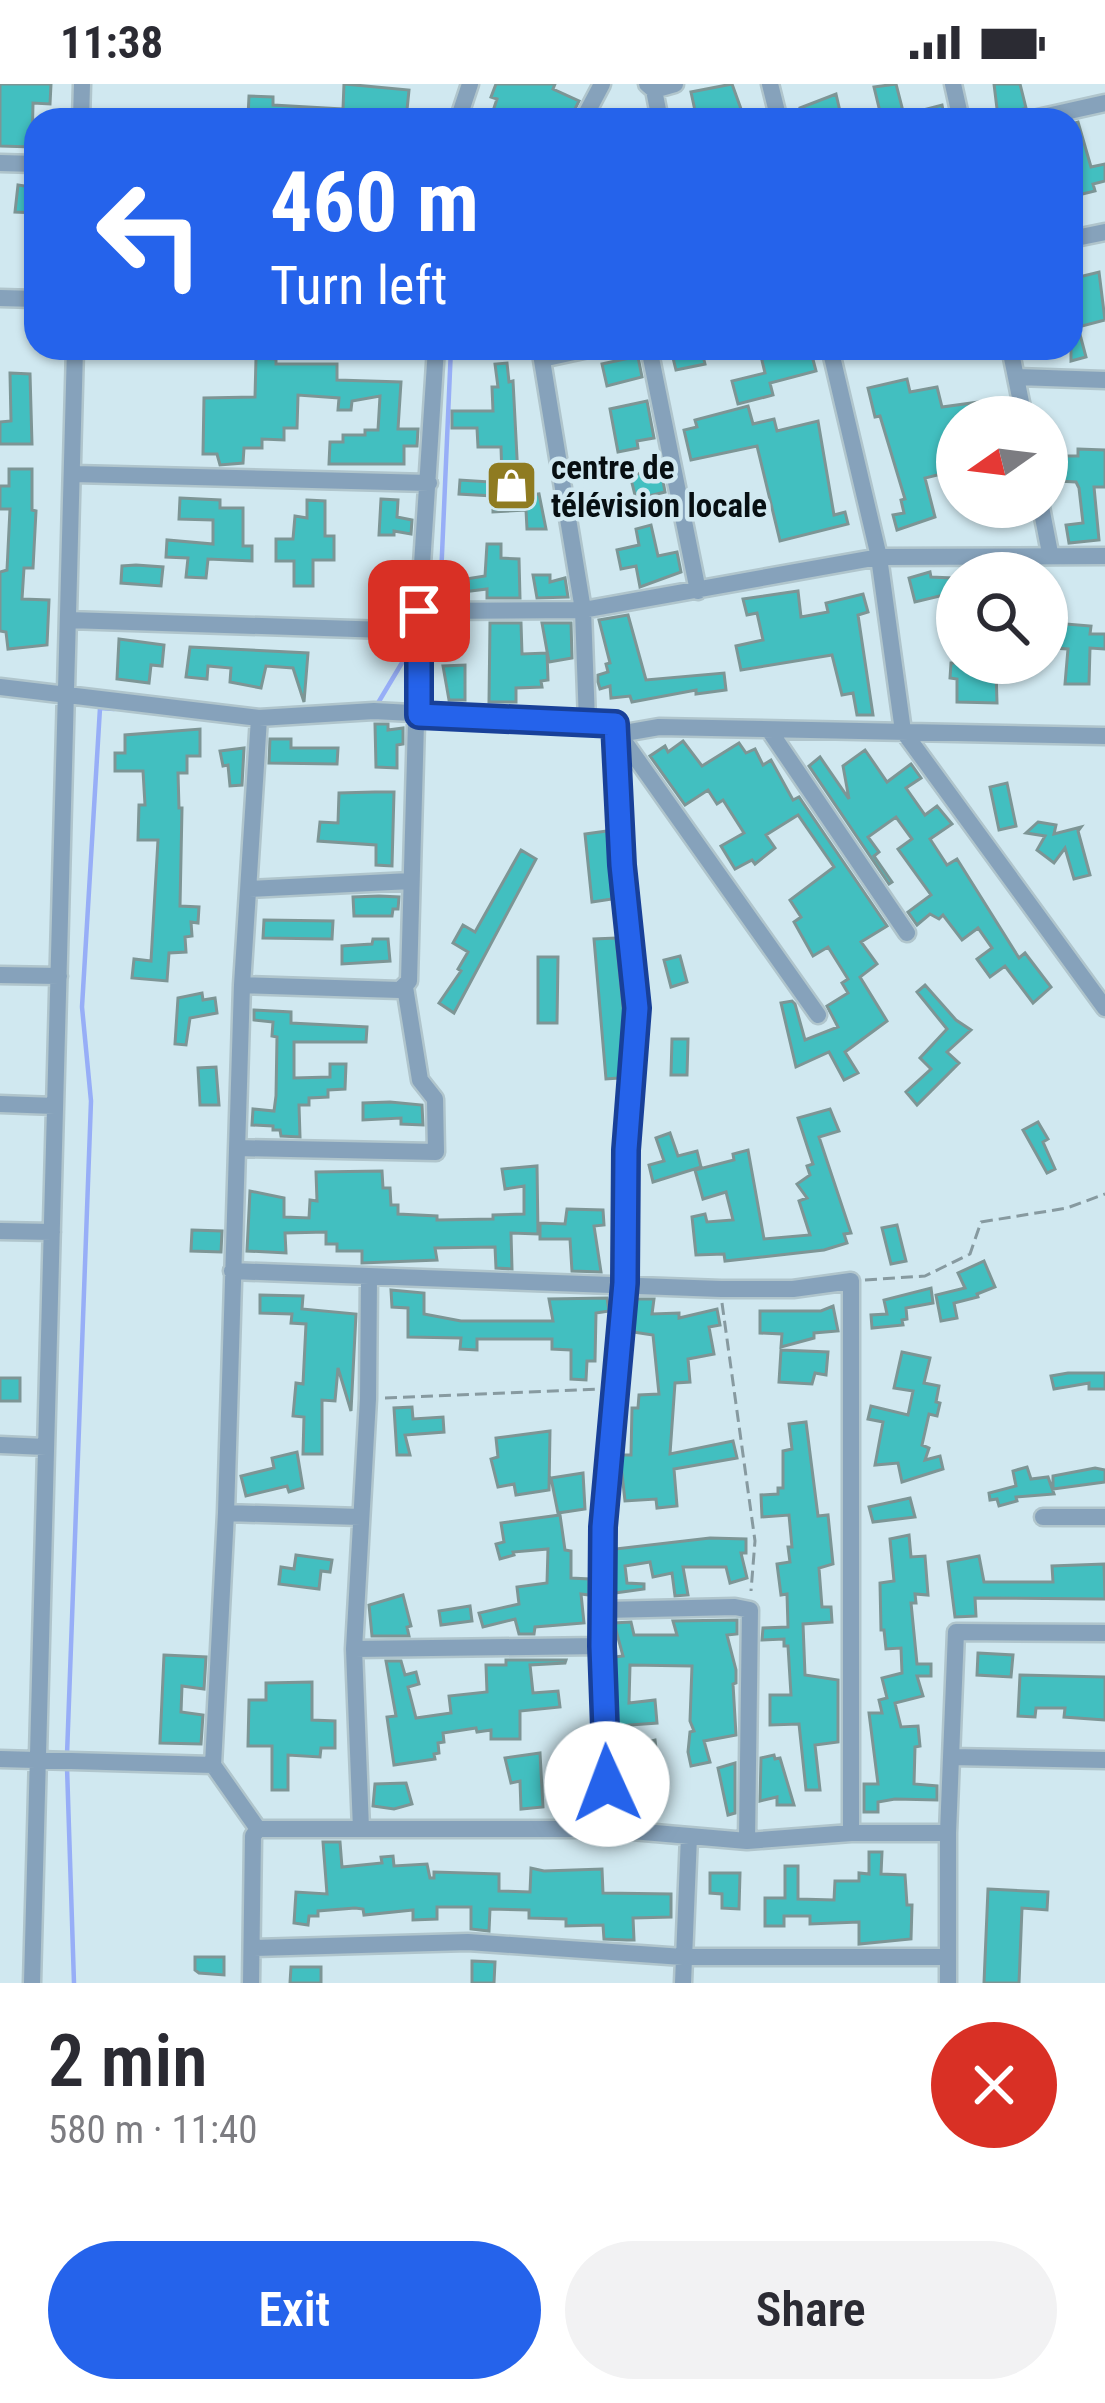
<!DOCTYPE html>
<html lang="en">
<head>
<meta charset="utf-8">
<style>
	body { margin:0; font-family:"Roboto Condensed",sans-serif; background:#f2f2f3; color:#2b2b33; height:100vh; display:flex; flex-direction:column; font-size:45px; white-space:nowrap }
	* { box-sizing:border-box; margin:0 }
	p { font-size:39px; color:#7c7c81 }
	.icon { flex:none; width:66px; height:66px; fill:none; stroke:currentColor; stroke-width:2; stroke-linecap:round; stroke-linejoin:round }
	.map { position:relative; height:1899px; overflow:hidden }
	.details { display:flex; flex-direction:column; background:#fff; flex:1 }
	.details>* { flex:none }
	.banner { position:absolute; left:24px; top:24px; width:1059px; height:252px; border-radius:36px; box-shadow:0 3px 9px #0004; background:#2563eb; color:#fff; overflow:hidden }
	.needle { width:78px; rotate:256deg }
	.tools { position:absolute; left:936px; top:312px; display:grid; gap:24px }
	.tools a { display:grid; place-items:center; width:132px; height:132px; border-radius:50%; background:#fff; box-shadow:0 3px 9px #0004; font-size:60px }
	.pin { position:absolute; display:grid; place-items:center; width:102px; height:102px; color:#fff; margin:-51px; border-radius:24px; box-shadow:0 6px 18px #0006 }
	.me { position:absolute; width:132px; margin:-66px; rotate:358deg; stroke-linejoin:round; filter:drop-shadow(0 0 9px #0008) }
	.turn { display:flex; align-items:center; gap:42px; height:252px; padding:0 48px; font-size:54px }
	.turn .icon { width:156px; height:156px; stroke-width:2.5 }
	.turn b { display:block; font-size:84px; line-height:102px }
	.round { display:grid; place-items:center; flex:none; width:126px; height:126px; border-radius:63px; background:#f2f2f3 }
	.overview { display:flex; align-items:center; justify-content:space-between; height:204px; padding:0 48px }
	h1 { font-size:72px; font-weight:600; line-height:90px }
	.action { display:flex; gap:24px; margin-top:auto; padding:24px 48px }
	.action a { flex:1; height:138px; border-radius:72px; background:#2563eb; color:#fff; font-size:48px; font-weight:600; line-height:138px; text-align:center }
	.action a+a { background:#f2f2f3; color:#2b2b33 }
	.status { display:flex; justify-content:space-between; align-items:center; height:84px; padding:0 60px; background:#fff; direction:ltr }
	.status svg { height:33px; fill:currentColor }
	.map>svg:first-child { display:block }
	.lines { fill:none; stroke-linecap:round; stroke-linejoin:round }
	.stream { stroke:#97aef7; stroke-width:4.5 }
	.building { fill:#42bfc0; stroke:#7d9595; stroke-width:3 }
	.minor-casing { stroke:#b0c5cc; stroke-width:21 }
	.path { stroke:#879aa0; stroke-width:3; stroke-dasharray:12 6; stroke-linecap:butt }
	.minor { stroke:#86a2bb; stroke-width:16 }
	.route-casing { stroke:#184099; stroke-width:30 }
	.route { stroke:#2563eb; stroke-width:21 }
	.labels { text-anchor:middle; stroke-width:9; stroke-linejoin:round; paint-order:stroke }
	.poi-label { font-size:33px; font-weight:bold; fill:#070f12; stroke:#d0e8f0; text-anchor:start }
</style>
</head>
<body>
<div class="status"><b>11:38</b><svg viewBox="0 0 49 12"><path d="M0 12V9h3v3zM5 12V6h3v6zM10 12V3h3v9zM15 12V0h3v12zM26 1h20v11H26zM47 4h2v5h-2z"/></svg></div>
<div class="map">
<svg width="1105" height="1899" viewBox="0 0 1105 1899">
	<rect width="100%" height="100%" fill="#d0e8f0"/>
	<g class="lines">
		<path class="stream" d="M437,521L440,516L451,264
			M375,624L412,562
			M67,1671L91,1017L82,923L100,624L114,625
			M67,1683L74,1899"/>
	</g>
	<path class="building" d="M0,0H51L50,20L33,19L32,63L0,62Z
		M344,0L409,6L406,36L248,33L249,12L273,13V21L343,25Z
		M496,0H555L553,5L579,17L571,33L553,28L549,36H499L491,33L497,15L491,13Z
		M732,0L745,36H697L691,8Z
		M896,0L904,31L942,21L945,36H882L874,3Z
		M994,0H1020L1026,24L998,33Z
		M836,10L842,36H803L800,24Z
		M1078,38L1091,83L1105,80V97L1093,100L1095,107L1074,112L1071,40Z
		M18,101L32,103L36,129L15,128Z
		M1099,188L1105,236L1078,243L1086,273L1071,277V195Z
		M680,264H701L705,280L676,286L673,274L682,272Z
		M759,264H810L816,287L770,299L773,311L738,320L732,297L765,289Z
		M634,273H638L642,293L607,302L602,280Z
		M256,274L276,275V280H337V296L401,298L398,345H418L417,362H404V380H329L330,358H343V351H365V346H378L380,312L352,317L351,326H338L339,314L298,311L297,344H284V356L262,355V364H244L243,379L220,381L217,370H203L204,314L255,313Z
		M507,279L509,298L513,297L519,412L539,410L546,445H527L526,426L493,428V412L459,410L460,396L490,398V393H502L501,363H478L477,344H452V327H493L492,303H498L495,280Z
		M10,289L30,290L32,360H0V338L11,337Z
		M907,295L910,308L937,303L942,323L979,318L982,330L957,333V386L925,394L935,433L897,446L893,431L904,429L901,416L905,415L880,332L875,333L868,304Z
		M647,317L654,354L637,357L638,364L618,368L610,325Z
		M748,322L753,340L774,335L777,347L818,337L834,431L845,428L848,440L780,457L757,362L691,376L684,346L697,343L695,336Z
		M1078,365L1105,366V403H1094L1099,456L1069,459L1066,441L1083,439L1079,404L1076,398L1058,397V389H1050V372H1078Z
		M9,385H32V426L36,427L33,484H24L22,515L49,516L47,561L8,565L6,548L0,547V488L7,486L10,425H0V402H9Z
		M661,386L665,408L636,415L630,391Z
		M180,414L220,416V424H243V462H252V477L208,475L206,494L186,493L188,474L166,473L167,456L213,460V436L179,435Z
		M381,415L398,416L397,433L412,436L411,450L394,447V451H379Z
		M307,416L325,417V452H334V476H313V502H294V477H276V455H293L295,432L307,434Z
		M651,441L658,472L677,468L681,488L640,503L636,482L621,485L617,466L639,461L636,445Z
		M487,460H501V474L519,475L520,514H487V505L462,508L460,496L485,492Z
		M136,481L163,483L161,502L121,499L122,482Z
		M930,488L931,493L952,494V509L915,518L909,494Z
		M533,491H550V498L565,494L568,513L537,514Z
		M798,507L801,533L828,528L826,519L863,510L868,528L858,531L873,631H857L853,609L842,611L832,571L741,586L736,562L763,556L757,529L747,531L743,515Z
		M628,531L646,596L724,589L726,606L696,610V606L632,618L630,612L611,614L610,602L600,605L598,598V591L608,588L606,580L610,579L599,536Z
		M490,539H521L522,570L547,569L548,596L541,597L542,603L516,604V618H489Z
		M542,539H571L572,574L549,578Z
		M1054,539L1091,542L1090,550H1105V565L1090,564L1089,600H1065L1068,565L1053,564Z
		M119,555L164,561L162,582L151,581L149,599L117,595Z
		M190,563L308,569L304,618L293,584L266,582L261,604L230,598L231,584L208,582L207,595L186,593Z
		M951,579H963V584L974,586H996L997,619L957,618V595L950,594Z
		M465,581V616H449L443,582Z
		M375,640H388V646L403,644V660L397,661V684L376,683Z
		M200,645V672H187V689H178L179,724H182L180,822L199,823L198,839L191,838L192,852L185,853L186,868L169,869L167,897L132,894L134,875L151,877L158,756H138L139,721H145L143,687H115V669H125V651Z
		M270,655H291V664H338L337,680L269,679Z
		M683,657L702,682L739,659L746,669L755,665L763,681L771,676L793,716L799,713L887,842L861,858L877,880L860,893L887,937L845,968L858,989L844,996L829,968L796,983L781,919L792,917L795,920L805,956L838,943L827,922L848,909L842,899L848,895L828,863L813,872L794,838L801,833L790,816L834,783L798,731L766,751L775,764L755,780L752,776L735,785L721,762L744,749L723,716L717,720L708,706L685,721L650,672L665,662L668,668Z
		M244,664L242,701L230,702L228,681L223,682L220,667Z
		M865,666L887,698L911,680L921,694L906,704L925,731L937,722L952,740L930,755L947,781L957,775L1019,874L1025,869L1051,903L1033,919L1005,882L990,893L977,875L992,864L978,844L962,856L943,831L939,835L930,830L917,841L908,828L931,811L898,765L912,755L896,733L868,753L879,768L874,772L892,798L889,800L809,682L820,673L849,715L843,682Z
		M1007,699L1016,742L999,746L990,703Z
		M375,708H394L392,782L376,781V761L318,757L320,738L338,739L339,709Z
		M1038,738L1056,741L1054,750L1081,743L1078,747L1090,791L1074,795L1065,764L1054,779L1037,766L1045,752L1026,749Z
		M607,747L612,815L592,818L585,750Z
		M521,766L536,775L454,929L439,919L461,887L458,885L468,868L453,859L463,841L475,848Z
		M379,812L399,813L398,825H393L392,832H354L353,813Z
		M264,836L333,837L332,855L263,854Z
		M616,854L624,932L619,994L606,995L594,855Z
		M373,855H388L390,877L342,880V862L372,860Z
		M680,872L687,898L671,903L664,876Z
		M538,873H558L557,939H538Z
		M925,901L956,936L971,946L947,968L959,979L917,1021L906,1008L931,985L920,974L947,945L917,908Z
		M202,909L203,916L215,914L217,929L190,934L186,961L175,960L178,914Z
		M254,926L291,928V939L367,943L366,958H294V994L330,993V980H346L345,1005L328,1006V1013L309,1014V1021H299L300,1053L281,1052L280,1046H273V1042L252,1041L253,1025L274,1027L276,1012L277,953L272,952L273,938L254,936Z
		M672,955H688L687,991H671Z
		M216,983L219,1021H200L198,984Z
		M390,1018L422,1021L423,1041L401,1040V1034L363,1036V1019Z
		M830,1025L839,1047L819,1053L851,1149L844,1150L847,1159L824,1166L725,1177L724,1170L696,1171L692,1133L705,1130L707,1138L733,1136L726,1108L703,1115L695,1086L734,1076L733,1070L748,1066L764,1155L810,1151L799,1117L807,1114L797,1100L810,1091L807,1082L813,1080L798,1034Z
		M1038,1038L1048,1055L1043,1058L1055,1085L1047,1089L1023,1046Z
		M670,1049L678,1072L697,1067L701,1083L653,1098L649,1081L664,1077L656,1054Z
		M537,1082L538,1150L511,1149L512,1185L496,1184L495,1163L435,1164L437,1176L362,1179V1167H337V1160H326V1148L285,1149L286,1169L247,1167L250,1107L284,1114V1133L309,1134L310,1116L317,1117L316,1088L382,1087L383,1104H390L391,1121H398V1130L437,1132V1136L493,1135V1131L524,1130V1102L505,1105L502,1085Z
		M567,1125L603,1126L604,1141L594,1142L601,1188L572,1187L570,1155H540V1139L565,1140Z
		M897,1141L906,1177L891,1180L882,1144Z
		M192,1146L222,1147L221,1168L191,1167Z
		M984,1177L995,1203L977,1210L978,1213L954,1219L957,1234L941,1237L936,1211L965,1204L958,1189Z
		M931,1204L933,1219L906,1224L907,1235L902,1236L903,1241L872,1244L871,1231L887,1230L884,1216Z
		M391,1206L424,1209V1230L461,1237H553L549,1215L607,1214L609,1227L596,1229L595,1277H587L586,1296L571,1295V1266L552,1265V1255H477V1266L460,1265L461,1254L408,1253V1224L392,1223Z
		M260,1211L303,1212L302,1225L356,1230L351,1327L338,1284L335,1317L322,1316V1370H303L304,1333L293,1332L296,1299L303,1300L306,1240L291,1239L292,1230L260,1229Z
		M636,1215H654L652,1230L679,1229V1234L717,1225L720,1241L709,1243L714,1270L688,1275L690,1298L675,1299L670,1370L733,1357L737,1374L674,1385L677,1422L657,1424L656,1415L625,1417L621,1381L622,1371H631L632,1324H638L639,1311L659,1310L653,1251L633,1248Z
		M833,1222L838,1247L814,1249V1254L781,1263L782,1250L760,1249V1227H821Z
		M781,1266L828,1268L826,1291L815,1289L812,1300L779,1298Z
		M902,1268L930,1274L924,1299L939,1302L936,1318L940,1319L937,1332L929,1330L922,1361L929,1364L925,1376L940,1372L943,1385L902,1398L898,1379L875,1381L883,1338L868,1335L871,1322L908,1331L913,1307L894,1304Z
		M1068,1289H1105V1305H1089V1299L1054,1305L1051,1292Z
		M0,1294H20V1317H0Z
		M412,1323L413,1335L443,1333L444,1348L405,1351L410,1371H397L394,1324Z
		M806,1338L818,1432L828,1431L833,1480L819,1484L822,1523H831L832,1538L803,1540L805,1591L838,1596V1658L815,1661L820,1706H806L799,1640L770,1641V1611H791L788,1562H784V1555L762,1556L763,1544L788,1543L787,1510L781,1511L777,1480L790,1478L788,1463H792L789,1431L762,1433L761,1411L778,1410V1404H783V1367L792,1365L789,1340Z
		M550,1347L549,1406L516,1411L514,1400L498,1403L491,1375L498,1373L496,1354Z
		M297,1368L303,1404L289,1408L287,1402L246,1412L241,1392L274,1384L272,1374Z
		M1027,1383L1031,1395L1048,1393L1054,1410L1016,1413L1017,1417L999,1422L997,1415L990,1416L989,1409L1016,1402L1013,1387Z
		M1095,1384L1105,1386V1398L1053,1405V1392Z
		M583,1389L585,1425L558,1429L551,1394Z
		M910,1414L915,1433L873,1438L869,1423Z
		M560,1431L565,1466L571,1467V1494L589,1495V1511L581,1510L584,1539L535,1543L534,1550H519L515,1535L483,1543L479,1529L519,1520L517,1503L547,1499L548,1465L513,1468L514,1471L500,1475L496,1460L504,1458L501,1439Z
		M909,1451L911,1473L925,1472L928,1511L915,1510L916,1519H911L917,1580H931V1592H917L923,1612L895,1619L901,1643L918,1642L920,1662L915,1663L914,1700L937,1702V1716L895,1715L878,1718V1728H864V1700H878L869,1629H882L879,1616L887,1614L882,1594L902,1589L901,1564L886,1565L884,1546H881L880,1499L894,1497L890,1455Z
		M710,1454L746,1455V1469H741L747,1494L730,1499L726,1483H683L688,1511L675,1512L672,1489L653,1493L650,1478L625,1482L627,1499L644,1500V1505L615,1509V1465Z
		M296,1471L332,1476L330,1488L321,1487L319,1505L279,1500L281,1483L294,1485Z
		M979,1472L984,1498H1053L1052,1482L1104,1480L1105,1515L975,1514L976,1532L955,1533L948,1478Z
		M403,1511L411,1542L407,1543L409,1552H372L369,1521Z
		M470,1522L472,1537L441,1541L439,1527Z
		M737,1536V1550L727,1551L736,1586V1599L733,1600L736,1651L704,1657L710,1678L691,1682L688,1668L690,1648L694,1647L690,1637L692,1582L630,1581L629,1619L655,1616L657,1639L617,1642L614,1573L623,1572L614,1539L631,1538L634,1551H677L673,1537Z
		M978,1569L1013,1571L1011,1593L977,1591Z
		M164,1571L206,1573L204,1605L182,1602L181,1628L203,1631L201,1660L160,1659Z
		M506,1576H566L565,1579L530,1581L533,1609L558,1607L560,1623L520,1627V1655H491V1646L477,1648L476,1644L443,1649L444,1658L438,1659L439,1669L434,1670L435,1675L394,1681L387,1633L396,1632L386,1577H401L405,1591L416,1588L419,1600L408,1603L416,1634L451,1629L449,1612L487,1608L486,1581H506Z
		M1020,1591L1105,1593V1636L1064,1633L1065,1624H1036L1035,1633L1018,1632Z
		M312,1598V1636L335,1637V1664H321L320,1673L288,1671V1706H272V1662H248L249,1616H266V1599Z
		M655,1656L660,1699L648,1701L653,1722L623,1728L618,1665Z
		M540,1669L543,1723L521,1725L520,1697L511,1699L505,1674Z
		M774,1671L775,1675L780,1674L794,1721H777V1713L760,1717L761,1674Z
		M735,1679V1729L728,1731L718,1684Z
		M406,1699L412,1720L394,1725L373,1722L375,1700Z
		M323,1758H340L342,1783L382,1779L381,1773L393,1772L394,1782L427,1780L430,1794H434V1788L499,1790V1807L530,1808L531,1784L544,1787L602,1785L603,1809L671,1810V1833L633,1834L634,1856H627L604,1855L603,1841L566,1842V1835L529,1834V1826L490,1825L489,1847L471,1845V1823H437V1835L413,1836V1826L364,1831L363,1825L355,1824L318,1827V1832H309L308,1841L294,1839L296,1808L327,1810Z
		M869,1768H882L881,1790L905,1791L907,1821H912L911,1855L859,1860V1838L810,1840V1832H784V1842H765V1814H785V1782H798V1815L834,1816L835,1797H859V1789L869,1790Z
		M710,1789H740L739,1825L722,1824V1810L710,1809Z
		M988,1805L1048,1808L1047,1826L1022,1824L1019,1899H984Z
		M195,1873H224V1891L199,1889L195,1886Z
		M472,1877L495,1878L494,1899H472Z
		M291,1883H321V1899H290Z"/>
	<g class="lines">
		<defs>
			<path id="minor" d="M647,0L654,6L675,0
				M770,0L779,36
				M953,0L961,36
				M654,6L660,36
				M81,36L82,0
				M458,36L470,0
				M583,36L602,0
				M1029,36L1105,19
				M0,79L36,80
				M1071,155L1105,148
				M0,214L36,215
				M540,264L583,526L587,638
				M649,264L698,507
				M830,264L879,473L903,647L1105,924
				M1010,264L1024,333
				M542,275L593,264
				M1017,293L1105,296
				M74,390L429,399
				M1041,423L1050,469
				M419,527L583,526L879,473L1105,472
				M68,536L418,547
				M0,603L259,634L374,627L615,640L619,650L659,643L1105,652
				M769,646L907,849
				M619,650L818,931
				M249,805L411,797
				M0,891L59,892
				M242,901L400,906L409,897L419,527L436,264
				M0,1020L55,1022
				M237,1064L436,1068L435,1015L420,996L405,903
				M0,1147L52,1148
				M232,1187L721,1205H793L851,1197V1749
				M0,1361L46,1363
				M226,1429L361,1433
				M1043,1433H1105
				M604,1526L735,1523L750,1526L747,1757
				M354,1565L601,1562
				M951,1673L1105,1676
				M0,1675L213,1681L258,1745
				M213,1681L226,1429L242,901L259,634
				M258,1745H609L747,1757L851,1749H948
				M361,1745L354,1565L368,1315L369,1193
				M609,1745L601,1562L603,1443L625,1199L626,1066L637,924L621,781L615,640
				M253,1864L468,1858L683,1873H948
				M32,1899L75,264
				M251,1899L253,1752L258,1745
				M683,1899L689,1752
				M948,1899V1749L956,1548L1105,1549"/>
		</defs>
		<use href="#minor" class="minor-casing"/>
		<path class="path" d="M865,1196L925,1192L970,1170L981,1138L1067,1124L1105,1110
			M722,1219L755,1457L751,1507
			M385,1314L598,1305"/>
		<use href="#minor" class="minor"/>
	</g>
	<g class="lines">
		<defs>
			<path id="route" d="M419,527V631L615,640L622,781L637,924L626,1066L625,1199L603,1443L602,1562L607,1700"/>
		</defs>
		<use href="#route" class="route-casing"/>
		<use href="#route" class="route"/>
	</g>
	<defs>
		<symbol id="shop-square" viewBox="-11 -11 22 22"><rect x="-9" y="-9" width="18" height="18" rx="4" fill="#8f7b21" stroke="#d0e8f0"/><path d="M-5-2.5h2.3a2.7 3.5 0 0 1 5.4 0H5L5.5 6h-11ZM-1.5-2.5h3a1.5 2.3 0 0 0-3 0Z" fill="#fff"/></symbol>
	</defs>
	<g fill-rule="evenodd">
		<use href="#shop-square" x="482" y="372" width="59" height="59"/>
	</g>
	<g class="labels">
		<g class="poi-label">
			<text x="551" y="395">centre de<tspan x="551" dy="38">télévision locale</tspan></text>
		</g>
	</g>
</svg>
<div class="tools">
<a><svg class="needle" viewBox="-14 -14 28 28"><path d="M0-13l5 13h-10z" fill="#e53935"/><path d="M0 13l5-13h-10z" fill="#7c7c81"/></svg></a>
<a><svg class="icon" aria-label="search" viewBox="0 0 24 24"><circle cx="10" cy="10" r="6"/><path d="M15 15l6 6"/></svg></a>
</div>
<div class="pin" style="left:419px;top:527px;background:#d93025"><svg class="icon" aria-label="arrive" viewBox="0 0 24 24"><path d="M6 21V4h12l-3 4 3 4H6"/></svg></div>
<svg class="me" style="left:607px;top:1700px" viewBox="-20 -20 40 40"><circle r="19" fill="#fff"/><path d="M0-13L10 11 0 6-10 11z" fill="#2563eb"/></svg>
<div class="banner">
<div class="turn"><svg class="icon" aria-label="left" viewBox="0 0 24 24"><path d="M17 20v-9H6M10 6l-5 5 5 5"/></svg><div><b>460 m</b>Turn left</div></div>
</div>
</div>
<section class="details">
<div class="overview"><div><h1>2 min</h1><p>580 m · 11:40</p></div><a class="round" style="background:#d93025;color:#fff"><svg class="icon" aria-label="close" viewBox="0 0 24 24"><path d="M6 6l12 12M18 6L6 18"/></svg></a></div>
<div class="action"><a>Exit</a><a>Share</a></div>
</section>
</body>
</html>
